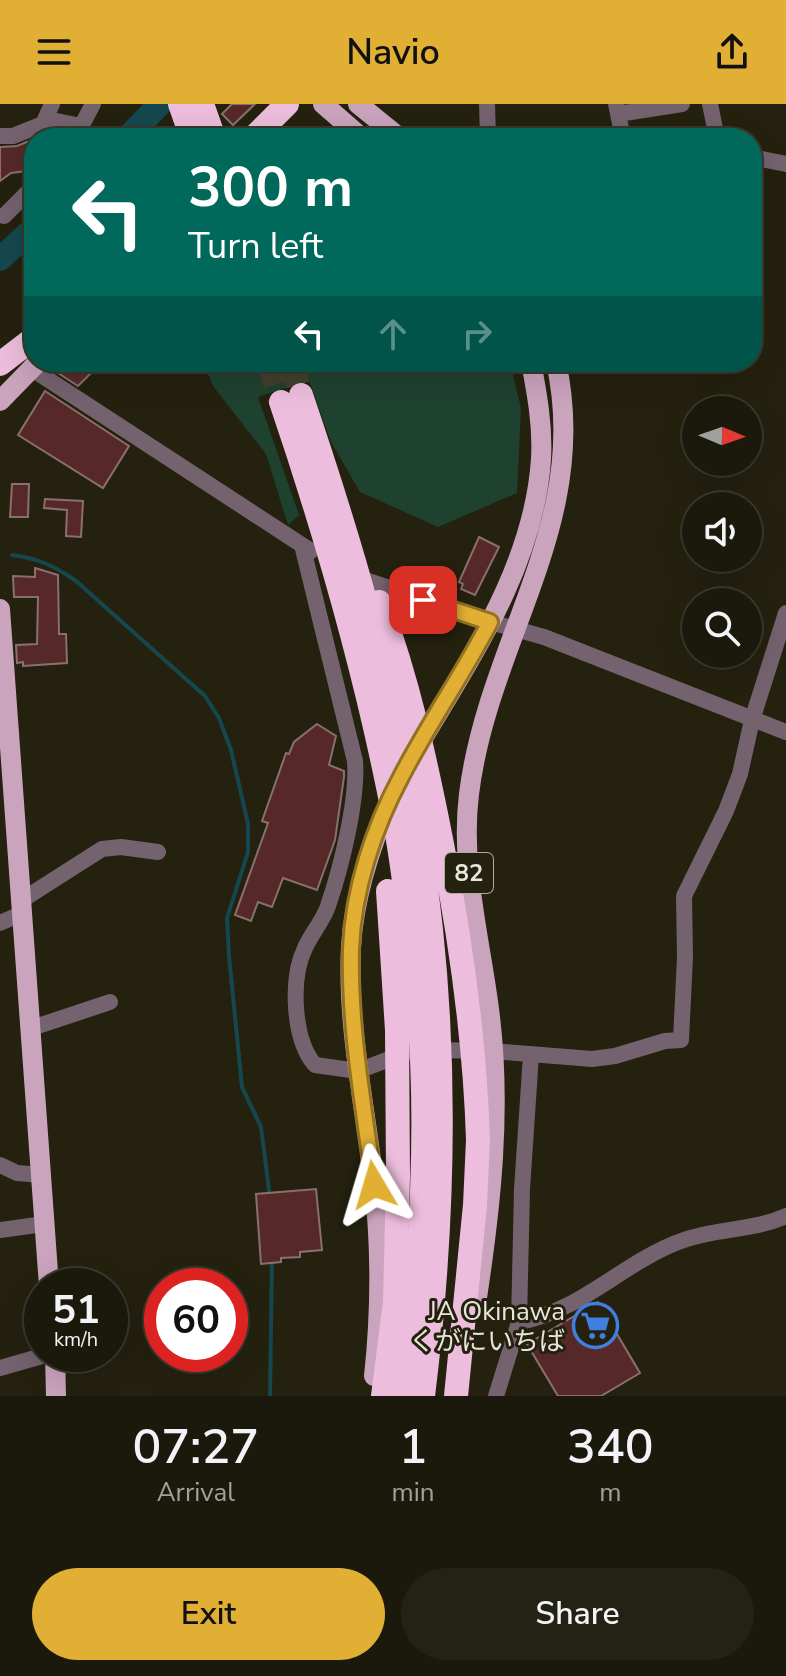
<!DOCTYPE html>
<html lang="en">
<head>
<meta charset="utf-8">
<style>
	body { margin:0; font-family:"Nunito Sans","Noto Sans JP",sans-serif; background:#242214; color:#f1f3f6; height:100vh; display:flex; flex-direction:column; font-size:30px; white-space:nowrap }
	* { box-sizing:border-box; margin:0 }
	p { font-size:26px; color:#a0a09d }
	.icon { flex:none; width:44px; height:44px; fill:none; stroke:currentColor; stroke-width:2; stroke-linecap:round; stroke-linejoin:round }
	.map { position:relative; height:1292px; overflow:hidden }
	.side { display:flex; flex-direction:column; background:#1b190b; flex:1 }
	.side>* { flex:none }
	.hud { position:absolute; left:24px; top:24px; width:738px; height:244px; border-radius:32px; box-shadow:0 8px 32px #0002,0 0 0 2px #39382c; background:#00695c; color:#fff; overflow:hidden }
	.needle { width:52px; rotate:92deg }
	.buttons { position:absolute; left:682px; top:292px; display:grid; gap:16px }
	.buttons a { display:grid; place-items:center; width:80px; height:80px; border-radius:50%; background:#1b190b; box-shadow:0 8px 32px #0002,0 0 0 2px #39382c; font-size:40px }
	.speed { position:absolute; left:24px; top:1164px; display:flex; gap:16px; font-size:40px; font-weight:700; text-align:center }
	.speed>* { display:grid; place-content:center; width:104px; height:104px; border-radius:50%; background:#1b190b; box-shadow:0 8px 32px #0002,0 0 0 2px #39382c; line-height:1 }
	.speed small { font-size:20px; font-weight:400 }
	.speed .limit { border:12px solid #d22; background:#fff; color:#111 }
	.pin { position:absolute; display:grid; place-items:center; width:68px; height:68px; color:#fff; margin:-34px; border-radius:16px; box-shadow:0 4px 12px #0006 }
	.me { position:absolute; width:88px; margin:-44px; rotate:353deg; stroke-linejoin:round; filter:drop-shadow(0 0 6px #0008) }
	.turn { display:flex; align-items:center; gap:28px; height:168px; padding:0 32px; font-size:36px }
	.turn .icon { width:104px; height:104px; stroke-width:2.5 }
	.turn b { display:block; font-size:56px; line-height:68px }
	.lanes { display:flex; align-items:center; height:76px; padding:0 32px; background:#0003; justify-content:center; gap:40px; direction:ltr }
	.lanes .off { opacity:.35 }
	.eta { display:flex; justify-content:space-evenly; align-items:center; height:136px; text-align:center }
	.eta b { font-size:48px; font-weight:600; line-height:56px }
	.primary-button { display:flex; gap:16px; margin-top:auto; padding:16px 32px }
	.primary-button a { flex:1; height:92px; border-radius:48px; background:#e1af34; color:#111; font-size:32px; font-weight:600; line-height:92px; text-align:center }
	.primary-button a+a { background:#242214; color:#f1f3f6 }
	header { display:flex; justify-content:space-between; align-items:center; height:104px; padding:0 32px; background:#e1af34; color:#111; font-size:36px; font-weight:600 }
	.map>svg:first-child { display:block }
	.green { fill:#1f4130 }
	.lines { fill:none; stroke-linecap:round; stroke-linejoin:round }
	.stream { stroke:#15484e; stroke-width:4 }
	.river { stroke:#15484e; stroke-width:24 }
	.building { fill:#562928; stroke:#89706e; stroke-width:2 }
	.highway-tunnel { stroke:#413f2d; stroke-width:24; stroke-dasharray:24 12; stroke-linecap:butt }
	.minor { stroke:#74626e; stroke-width:16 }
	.major { stroke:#caa3bd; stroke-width:20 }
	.highway { stroke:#ecbddc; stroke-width:24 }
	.highway-bridge { stroke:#ecbddc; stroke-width:24 }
	.route-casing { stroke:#927222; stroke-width:20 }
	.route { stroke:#e1af34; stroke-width:14 }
	.labels { text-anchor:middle; stroke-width:6; stroke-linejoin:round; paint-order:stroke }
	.shield { fill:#24210f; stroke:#adab9d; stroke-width:2 }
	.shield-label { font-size:24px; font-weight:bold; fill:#e8e6da }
	.poi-label { font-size:26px; fill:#e8e6da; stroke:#24210f; text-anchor:end }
</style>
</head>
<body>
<header><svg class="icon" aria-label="menu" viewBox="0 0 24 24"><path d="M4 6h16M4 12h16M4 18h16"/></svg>Navio<svg class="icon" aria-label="share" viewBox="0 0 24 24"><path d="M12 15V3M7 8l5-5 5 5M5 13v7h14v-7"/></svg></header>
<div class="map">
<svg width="786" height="1292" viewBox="0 0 786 1292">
	<rect width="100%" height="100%" fill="#24210f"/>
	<path class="green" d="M203,258H510L521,304L517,389L438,423L360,388L331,338L309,276L258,293L299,411L288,421L266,350L213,282Z"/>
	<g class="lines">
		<path class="stream" d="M12,451C37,454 55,462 76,477L205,592L219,614L231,646L248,720V748L227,814L229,852L242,983L261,1023L270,1094
			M270,1292L272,1155"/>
		<path class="river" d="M127,34L160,0
			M0,155L34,124"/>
	</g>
	<path class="building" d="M232,0H255L233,21L222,10Z
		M34,35V66L11,69L0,77V43L17,42Z
		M58,258H102L78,282L52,265Z
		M45,287L129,342L103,384L18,331Z
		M12,380H29L28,413H10Z
		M45,395L83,397L81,433L66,432L67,406L44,404Z
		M479,433L499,443L475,491L461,485L463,480L459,478Z
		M35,464L58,471L59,530H66L67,559L23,562V558L17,559L16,541L37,540L38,493H14L13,472L35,473Z
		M317,620L336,632L329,661L344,667V673L335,736L317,786L283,774L272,803L258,798L251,817L235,811L268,719L262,717L286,649L289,650L294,638Z
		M316,1085L322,1146L300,1148V1153L281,1154V1158L261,1160L256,1090Z
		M598,1198L640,1269L601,1292H558L527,1240Z"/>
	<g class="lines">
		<path class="highway-tunnel" d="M268,258L281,298
			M291,258L301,291"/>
		<path class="minor" d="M487,0L488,34
			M616,0L623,34
			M710,0L717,34
			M618,10L682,0
			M47,15L81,22
			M0,32H13L43,20L52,0
			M75,34L93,0
			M752,53L786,60
			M4,112L34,82
			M32,265L311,447
			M302,441L355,657C358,696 341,764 328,802C323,817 311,830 305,844C290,875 293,936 315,961L358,967L405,949
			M351,471L490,518L544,533L786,628
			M22,796L102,745L121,743L158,748
			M0,819L23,809
			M32,924L110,898
			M432,946L492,947L592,955L615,952L665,937L681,936L685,853L684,792L726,707L740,670L752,616L786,509
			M0,1061L17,1069L42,1071
			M0,1126L44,1120
			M519,1218C581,1208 625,1156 684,1136C717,1124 753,1127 786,1112
			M0,1264L49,1250
			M496,1292L519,1218L522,1085L531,951"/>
		<path class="major" d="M323,0L362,34
			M358,0L400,34
			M0,297L38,258
			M0,505L49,1182
			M416,646C469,556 534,463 541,355C543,322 537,290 531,258
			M476,1200C491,1103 502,1003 489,905C480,834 460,762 469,690C488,536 592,419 556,258
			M55,1250L56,1292
			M374,1272C381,1208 381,1142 374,1079C365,1001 347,922 351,843C354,791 371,740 392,692"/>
		<path class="highway" d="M180,0L192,34
			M202,0L214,34
			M253,34L287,0
			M0,260L34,234
			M383,1292L395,1198L398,1072
			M456,1292L475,1101L478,1036"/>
		<path class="highway-bridge" d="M301,291C350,435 394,584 419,736C449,920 446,1107 423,1292
			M281,298C327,433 367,572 394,713C404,766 410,821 416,875C431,1013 421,1155 405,1292
			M379,498C408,576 426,658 442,740C461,838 475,936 478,1036
			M388,787L397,926L398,1072"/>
	</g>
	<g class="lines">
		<defs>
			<path id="route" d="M374,1081C364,1003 349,924 351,845C353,786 374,723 402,671C429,619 463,570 490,518L423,496"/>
		</defs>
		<use href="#route" class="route-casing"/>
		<use href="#route" class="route"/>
	</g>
	<defs>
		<symbol id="supermarket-ring" viewBox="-11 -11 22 22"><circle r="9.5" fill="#24210f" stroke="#3f7fe0" stroke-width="1.5"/><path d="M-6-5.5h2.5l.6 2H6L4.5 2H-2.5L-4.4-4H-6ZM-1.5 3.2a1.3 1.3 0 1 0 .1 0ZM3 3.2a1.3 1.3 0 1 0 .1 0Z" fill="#3f7fe0"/></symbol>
	</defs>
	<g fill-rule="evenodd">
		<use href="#supermarket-ring" x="570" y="1196" width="51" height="51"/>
	</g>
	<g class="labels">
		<rect class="shield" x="445" y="749" width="48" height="40" rx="6"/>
		<g class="shield-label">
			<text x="469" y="777">82</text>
		</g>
		<g class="poi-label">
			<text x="565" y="1216">JA Okinawa<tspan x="565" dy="30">くがにいちば</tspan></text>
		</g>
	</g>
</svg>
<div class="buttons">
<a><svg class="needle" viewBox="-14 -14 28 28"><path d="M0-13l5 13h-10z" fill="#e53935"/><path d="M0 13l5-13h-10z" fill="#a0a09d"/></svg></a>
<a><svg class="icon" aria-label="sound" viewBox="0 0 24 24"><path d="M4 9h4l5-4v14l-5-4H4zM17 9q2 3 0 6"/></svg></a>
<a><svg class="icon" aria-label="search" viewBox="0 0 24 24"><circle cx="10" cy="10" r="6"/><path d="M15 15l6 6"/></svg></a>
</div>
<div class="speed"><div>51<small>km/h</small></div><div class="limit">60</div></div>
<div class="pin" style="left:423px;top:496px;background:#d93025"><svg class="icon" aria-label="arrive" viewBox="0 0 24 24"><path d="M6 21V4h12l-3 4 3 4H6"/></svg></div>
<svg class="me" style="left:374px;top:1081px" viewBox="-20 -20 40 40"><path d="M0-17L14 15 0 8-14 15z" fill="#e1af34" stroke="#fff" stroke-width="4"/></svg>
<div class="hud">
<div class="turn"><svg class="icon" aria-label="left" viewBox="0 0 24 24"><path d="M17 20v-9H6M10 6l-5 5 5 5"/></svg><div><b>300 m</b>Turn left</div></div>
<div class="lanes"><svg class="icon" aria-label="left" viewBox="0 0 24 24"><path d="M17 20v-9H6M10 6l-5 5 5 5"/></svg><svg class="icon off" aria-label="ahead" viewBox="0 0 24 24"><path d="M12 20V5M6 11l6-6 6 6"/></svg><svg class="icon off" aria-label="right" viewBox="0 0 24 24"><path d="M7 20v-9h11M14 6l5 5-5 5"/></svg></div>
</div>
</div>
<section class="side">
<div class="eta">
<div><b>07:27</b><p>Arrival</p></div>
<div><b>1</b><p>min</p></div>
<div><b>340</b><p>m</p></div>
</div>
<div class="primary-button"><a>Exit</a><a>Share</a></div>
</section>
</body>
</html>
